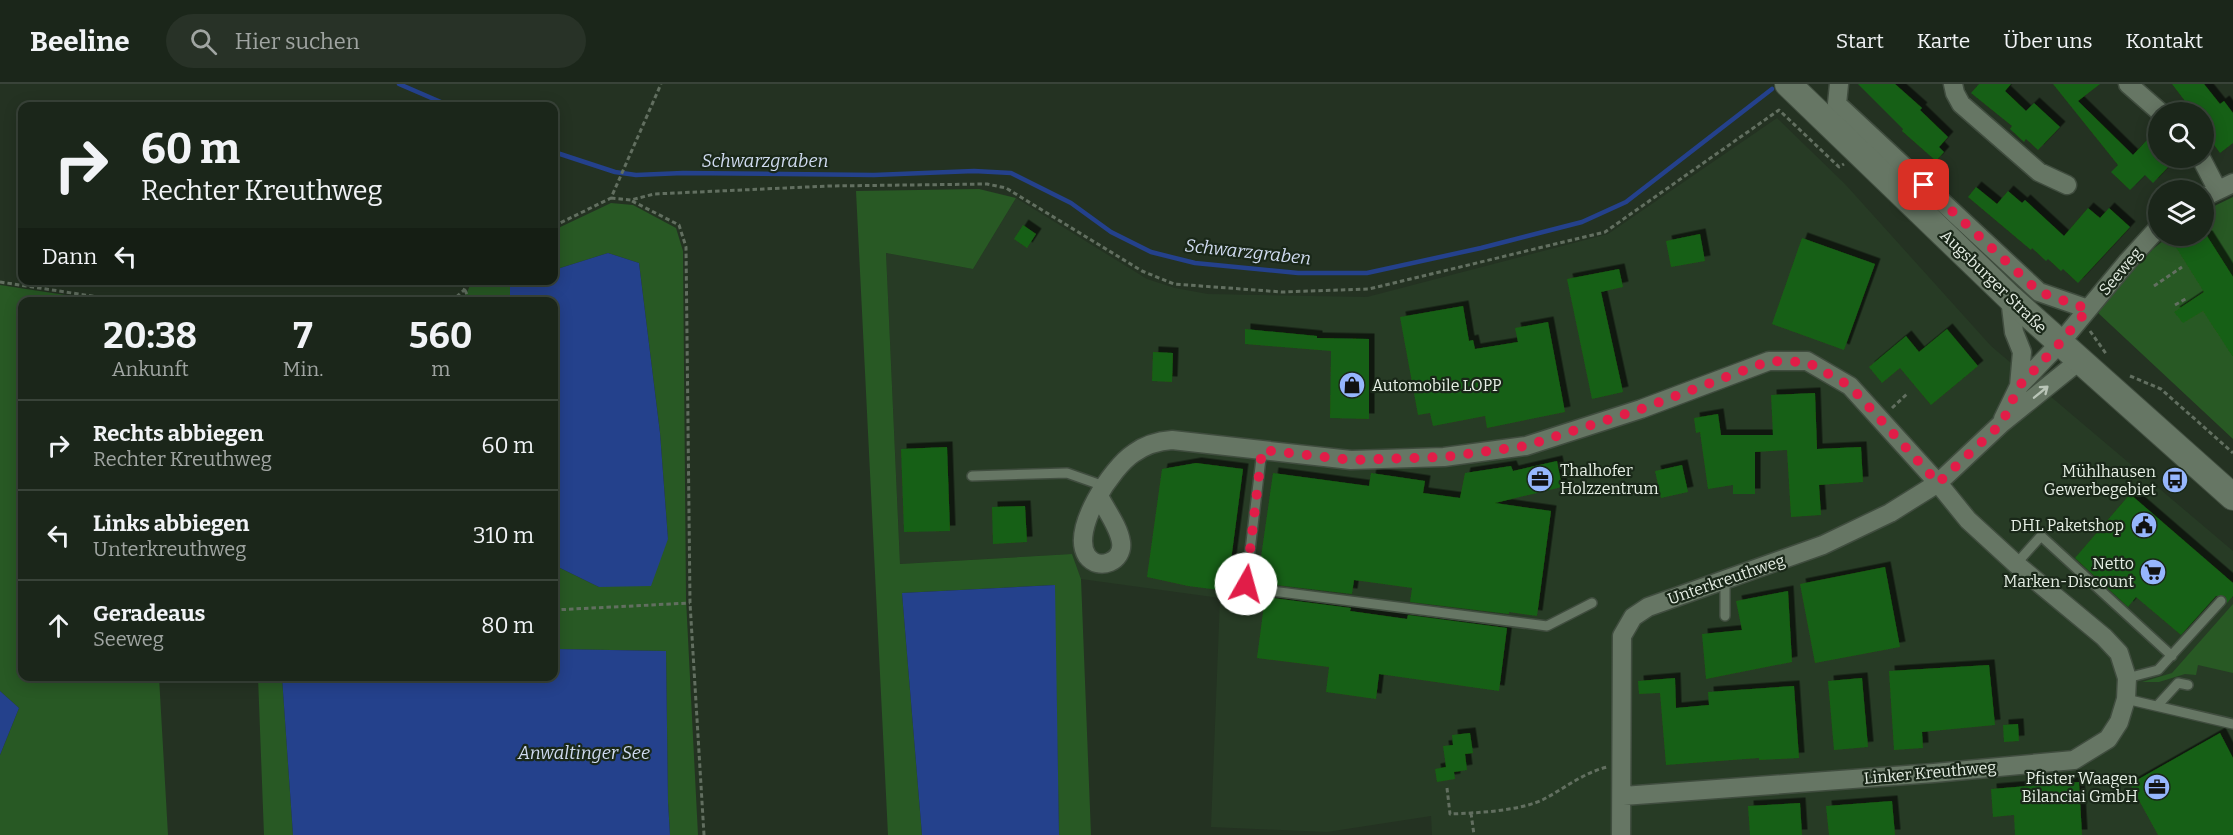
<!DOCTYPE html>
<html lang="de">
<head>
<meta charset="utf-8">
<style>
	body { margin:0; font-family:Bitter,serif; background:#283227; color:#f1f3f6; height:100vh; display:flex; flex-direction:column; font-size:22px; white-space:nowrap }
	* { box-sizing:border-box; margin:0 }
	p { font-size:20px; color:#a0a5a2 }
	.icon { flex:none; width:33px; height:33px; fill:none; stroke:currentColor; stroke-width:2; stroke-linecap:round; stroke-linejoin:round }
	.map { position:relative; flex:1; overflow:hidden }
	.drawer { position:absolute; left:18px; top:213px; width:540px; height:384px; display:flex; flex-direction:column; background:#1b261a; border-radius:12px; box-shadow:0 3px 15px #0003,0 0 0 2px #394339 }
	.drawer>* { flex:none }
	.guide { position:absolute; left:18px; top:18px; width:540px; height:183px; border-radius:12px; box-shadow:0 3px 15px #0003,0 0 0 2px #394339; background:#1b261a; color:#f1f3f6; overflow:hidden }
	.controls { position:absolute; left:2148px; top:18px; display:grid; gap:12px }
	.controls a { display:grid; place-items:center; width:66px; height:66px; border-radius:50%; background:#1b261a; box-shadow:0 3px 15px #0003,0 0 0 2px #394339; font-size:30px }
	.pin { position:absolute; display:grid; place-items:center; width:51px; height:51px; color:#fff; margin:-26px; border-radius:12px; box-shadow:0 3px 9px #0006 }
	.me { position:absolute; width:66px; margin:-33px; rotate:7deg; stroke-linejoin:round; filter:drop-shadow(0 0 4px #0008) }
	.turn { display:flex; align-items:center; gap:21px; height:126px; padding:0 24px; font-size:27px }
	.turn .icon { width:78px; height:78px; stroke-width:2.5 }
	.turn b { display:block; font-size:42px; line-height:51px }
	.then { display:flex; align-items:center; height:57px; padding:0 24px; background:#0003; gap:12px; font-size:22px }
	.eta { display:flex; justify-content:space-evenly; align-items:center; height:102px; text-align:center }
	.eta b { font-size:36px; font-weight:700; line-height:42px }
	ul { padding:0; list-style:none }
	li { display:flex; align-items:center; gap:18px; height:90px; padding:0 24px; border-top:2px solid #394339 }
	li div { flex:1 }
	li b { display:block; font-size:22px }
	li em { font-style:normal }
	header { display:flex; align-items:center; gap:36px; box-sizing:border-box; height:84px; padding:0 30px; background:#1b261a; border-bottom:2px solid #394339 }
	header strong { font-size:28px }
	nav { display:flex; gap:33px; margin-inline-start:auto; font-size:21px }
	.search { width:420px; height:54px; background:#283227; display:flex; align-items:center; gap:15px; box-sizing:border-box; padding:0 21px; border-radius:33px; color:#a0a5a2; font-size:22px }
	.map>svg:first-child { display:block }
	.built { fill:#273b25 }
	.green { fill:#285924 }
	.water { fill:#24418c }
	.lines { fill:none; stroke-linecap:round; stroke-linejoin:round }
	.stream { stroke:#24418c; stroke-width:4.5 }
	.building { fill:#186013; filter:url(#shadow) }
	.service-casing { stroke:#404d3f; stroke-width:12 }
	.minor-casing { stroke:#404d3f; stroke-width:21 }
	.secondary-casing { stroke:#404d3f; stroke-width:28 }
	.path { stroke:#626f60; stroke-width:3; stroke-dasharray:4.5 3; stroke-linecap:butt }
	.service { stroke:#667664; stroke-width:9 }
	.minor { stroke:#667664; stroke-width:18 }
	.secondary { stroke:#667664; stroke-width:26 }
	.oneway { stroke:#b9c4b7 }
	.route { stroke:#e11d48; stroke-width:10; stroke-dasharray:0 18 }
	.labels { text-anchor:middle; stroke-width:4.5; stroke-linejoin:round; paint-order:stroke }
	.street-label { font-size:16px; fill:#e5eee4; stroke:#1a2819 }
	.poi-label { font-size:16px; fill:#e5eee4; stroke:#1a2819; text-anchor:end }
	.water-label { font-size:18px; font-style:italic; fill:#d0dbf0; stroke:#1a2819 }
</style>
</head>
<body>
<header>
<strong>Beeline</strong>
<div class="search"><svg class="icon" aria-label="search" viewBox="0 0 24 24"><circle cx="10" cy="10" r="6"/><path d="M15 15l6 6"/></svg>Hier suchen</div>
<nav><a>Start</a><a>Karte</a><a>Über uns</a><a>Kontakt</a></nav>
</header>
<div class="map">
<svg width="2233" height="751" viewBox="0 0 2233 751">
	<defs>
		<filter id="shadow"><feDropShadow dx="5.5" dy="-5.5" stdDeviation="0" flood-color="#0009"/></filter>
	</defs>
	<rect width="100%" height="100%" fill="#243222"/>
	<path class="built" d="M1777,34L1845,100L1991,262L2233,467V751H1432L1431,732L1327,748L1211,743L1220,514L1081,495L1072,470L900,480L886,169L973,185L1016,114L1147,195L1175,204L1208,210L1367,213L1608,150Z"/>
	<path class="green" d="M979,105L1016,114L973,185L886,169L900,480L1072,470L1081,495L1091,751H1059L1054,501L902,509L922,751H888L856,107Z
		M2233,113V355L2096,227L2153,165L2169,152H2204V127Z
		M611,119L633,121L676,144L683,167L686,515L698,751H670L668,718L666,567L554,565V481L599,503L668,455L660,349L639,179L608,169L554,186V146Z
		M472,197H519L510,199V217L461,218L464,215Z
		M0,201L105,217L22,218V592L159,593L168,751H0V671L19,624L0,607Z
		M2233,520V589L2198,581L2196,591L2185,590L2159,598H2142L2172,589Z
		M258,593H282L293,751H264Z"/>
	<path class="water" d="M608,169L639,179L660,349L668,455L651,502L599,503L554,481V218L510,217V199L519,197L554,196V186Z
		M1055,501L1059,751H922L902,509Z
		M554,565L666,567L668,718L670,751H293L282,593L554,592Z
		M0,607L19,624L0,671Z"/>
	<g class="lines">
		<path class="stream" d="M399,0L450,22
			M554,68L615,88L636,91L683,89L874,91L974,87L1011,89L1071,119L1111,148L1151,168L1195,179L1298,189H1367L1481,164L1582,138L1626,118L1772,5"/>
	</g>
	<path class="building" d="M1858,0H1895L1922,24L1920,26L1948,53L1939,63L1944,68L1936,77L1902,47L1903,45Z
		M1979,0H2011L2005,7L2026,27L2034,19L2060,43L2038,66L2026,55L2024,58L2010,45L2012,42L1971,9Z
		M2053,0H2100L2078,17L2133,71L2147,56L2158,67V74H2165L2171,80L2153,99L2145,91L2130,106L2111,88L2118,81Z
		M2172,0H2204L2220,20L2224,17L2233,29V59L2220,69L2204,47V28H2177L2188,21Z
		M1976,103L1997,120L2008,107L2022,119L2025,116L2064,152L2088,124L2100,134L2109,124L2130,143L2078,199L2063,185L2061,187L2048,175L2046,177L2032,164L2031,166L1968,113Z
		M1023,141L1036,150L1027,164L1014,155Z
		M1700,150L1705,177L1671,183L1666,157Z
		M2188,152H2207L2233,193V273L2203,227L2183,239L2174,228L2204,208L2174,160Z
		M1802,154L1875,180L1844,266L1772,240Z
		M1619,185L1623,203L1601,208L1623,308L1592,315L1567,195Z
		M1463,222L1469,257L1473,256L1475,265L1518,258L1515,244L1548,238L1565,328L1487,344L1485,332L1433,342L1430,329L1418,331L1400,233Z
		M1245,245L1317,252V254L1369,255V335L1330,334L1331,267L1245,260Z
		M1947,245L1978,282L1931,321L1900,284L1882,299L1869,283L1906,252L1919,268Z
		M1153,268L1173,269L1172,298L1152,297Z
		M1815,309L1817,365L1861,363L1863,398L1819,401L1821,431L1791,433L1787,366L1755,368V410H1733V401L1708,405L1700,348L1696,349L1694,334L1718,330L1721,351H1773L1771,311Z
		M947,363L950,447L904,448L901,365Z
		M1557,377L1562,403L1495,419L1551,427L1537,532L1509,528V530L1410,518L1412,504L1354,496L1352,510L1267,500L1268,495L1258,494L1273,389L1369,402L1371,389L1425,397L1423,409L1460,414L1465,389L1511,382L1513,387Z
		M1196,379L1243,385L1227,507L1188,502L1147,493L1162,385Z
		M1682,381L1688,408L1661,414L1655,387Z
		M2130,410L2233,499V512L2227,519L2225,512H2216L2181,551L2136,513L2128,523L2075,474Z
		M1025,422L1027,458L993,460L992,423Z
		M1885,483L1900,563L1815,579L1800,500Z
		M1788,507L1792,578L1706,595L1702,550L1742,546L1736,517Z
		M1265,513L1351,524L1350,527L1407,535L1408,531L1507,544L1499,607L1379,590L1376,615L1326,608L1329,583L1257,574Z
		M1989,581L1995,641L1922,648L1923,664L1894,666L1889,587Z
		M1675,594L1676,624L1709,621L1708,608L1794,602L1799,674L1759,676V674L1666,681L1660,609L1639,610L1638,597Z
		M1862,594L1868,663L1834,666L1828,597Z
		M2018,640L2019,657L2004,658L2003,641Z
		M1470,649L1473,669L1465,670L1467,686L1454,688L1455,695L1437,698L1435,685L1446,683L1443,662L1453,661L1452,651Z
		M2220,649L2233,674V751H2158L2130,700Z
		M2079,698L2082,751H2015L2014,731L1993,733L1991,705Z
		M1892,717L1895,751H1829L1826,722Z
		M1800,719L1802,751H1750L1748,722Z"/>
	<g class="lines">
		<defs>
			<path id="service" d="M1262,366L1246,500L1264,506L1547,542L1592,519
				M972,392L1067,389L1104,402
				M2016,480L2041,452L2172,572
				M1725,496V532
				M2127,594L2158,586L2221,517
				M2126,615L2233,640
				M2157,622L2178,599L2188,601"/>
			<path id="minor" d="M1839,0L1837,20L2039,208L2088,225
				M1953,0L1955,9L1961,20L2039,88L2067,101
				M2128,0L2160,28
				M2201,74L2217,105
				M2204,113L2233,99
				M2010,214L2014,248L2022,268L2019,302
				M2003,335L2019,302L2060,259L2128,177L2158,144
				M1099,412C1106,426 1119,443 1121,458C1124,477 1099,488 1087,472C1070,446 1112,383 1134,369C1145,361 1158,357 1172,356L1351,376L1444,373L1526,362L1641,325L1769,277H1807L1850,302L1938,399L1968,436L2016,480L2104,553L2119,569L2127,594L2126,615L2119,638L2108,655L2074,676L1934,689L1623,712
				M1621,751L1622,552L1633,533L1648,523L1823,461L1890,429L1938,399L2002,339L2079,277"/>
			<path id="secondary" d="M1788,0L2010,214L2233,413"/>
		</defs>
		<use href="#service" class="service-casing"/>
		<use href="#minor" class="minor-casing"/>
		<use href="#secondary" class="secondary-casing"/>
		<path class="path" d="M611,114L631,116L654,110L829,102L987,100L1006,104L1142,187L1174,200L1282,208L1369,205L1605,148L1779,26L1839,83L1844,80
			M632,117L679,141L686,163L690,519L704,751
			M554,142L611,114L661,0
			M0,198L131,218
			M2154,202L2182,183
			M465,206L470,218
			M451,218L464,206L468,196
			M2175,221L2187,214
			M2090,247L2107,271
			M2130,292L2161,305L2233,369
			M1892,324L1908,309
			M554,526L690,519
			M1447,704L1450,730C1476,729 1521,727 1544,715C1565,704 1583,689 1607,683
			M1471,729L1474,751"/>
		<use href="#service" class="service"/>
		<use href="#minor" class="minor"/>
		<use href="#secondary" class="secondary"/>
	</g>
	<defs><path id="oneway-shaft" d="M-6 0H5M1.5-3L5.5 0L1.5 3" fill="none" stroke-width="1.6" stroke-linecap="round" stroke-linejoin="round" transform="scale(1.5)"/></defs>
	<use class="oneway" href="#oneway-shaft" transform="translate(2041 308) rotate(-39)"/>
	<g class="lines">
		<path class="route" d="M1246,500L1262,366L1351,376L1444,373L1526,362L1641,325L1769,277L1807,278L1850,302L1938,399L2002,339L2019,302L2060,259L2088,225L2039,208L1924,101"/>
	</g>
	<defs>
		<symbol id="shop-disc" viewBox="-11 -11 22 22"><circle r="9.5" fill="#96b6fd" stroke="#1a2819"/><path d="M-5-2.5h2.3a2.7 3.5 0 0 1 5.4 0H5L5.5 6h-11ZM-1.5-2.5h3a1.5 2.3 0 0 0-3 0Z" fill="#111"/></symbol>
		<symbol id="office-disc" viewBox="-11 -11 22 22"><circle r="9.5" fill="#96b6fd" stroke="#1a2819"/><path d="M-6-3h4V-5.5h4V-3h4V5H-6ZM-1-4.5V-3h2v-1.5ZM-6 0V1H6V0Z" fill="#111"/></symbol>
		<symbol id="bus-disc" viewBox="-11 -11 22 22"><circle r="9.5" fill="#96b6fd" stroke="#1a2819"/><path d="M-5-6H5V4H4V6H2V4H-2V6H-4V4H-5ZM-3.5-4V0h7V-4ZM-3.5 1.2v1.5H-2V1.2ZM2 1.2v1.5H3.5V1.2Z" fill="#111"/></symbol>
		<symbol id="civic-disc" viewBox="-11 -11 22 22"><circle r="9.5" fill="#96b6fd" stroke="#1a2819"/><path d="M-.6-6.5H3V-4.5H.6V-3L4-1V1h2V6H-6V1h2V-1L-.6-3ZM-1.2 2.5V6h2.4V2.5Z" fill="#111"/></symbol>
		<symbol id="supermarket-disc" viewBox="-11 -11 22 22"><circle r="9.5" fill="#96b6fd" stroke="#1a2819"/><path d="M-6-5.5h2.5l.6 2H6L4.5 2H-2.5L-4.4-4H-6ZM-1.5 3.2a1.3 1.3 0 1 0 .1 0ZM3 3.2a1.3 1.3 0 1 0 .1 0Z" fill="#111"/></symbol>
	</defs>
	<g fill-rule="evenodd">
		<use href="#shop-disc" x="1337" y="286" width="30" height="30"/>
		<use href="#office-disc" x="1525" y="380" width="30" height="30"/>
		<use href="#bus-disc" x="2160" y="381" width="30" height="30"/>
		<use href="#civic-disc" x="2129" y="426" width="30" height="30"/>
		<use href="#supermarket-disc" x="2138" y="473" width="30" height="30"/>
		<use href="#office-disc" x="2142" y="688" width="30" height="30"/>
	</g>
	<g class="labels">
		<g class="street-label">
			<text transform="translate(2120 187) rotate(-50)" y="6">Seeweg</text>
			<text transform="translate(1994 197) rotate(44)" y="6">Augsburger Straße</text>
			<text transform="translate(1726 495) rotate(-19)" y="6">Unterkreuthweg</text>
			<text transform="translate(1930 688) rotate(-5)" y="6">Linker Kreuthweg</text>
		</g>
		<g class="poi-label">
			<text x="1372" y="307" text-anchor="start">Automobile LOPP</text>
			<text x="1560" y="392" text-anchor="start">Thalhofer<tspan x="1560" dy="18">Holzzentrum</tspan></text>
			<text x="2156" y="393">Mühlhausen<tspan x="2156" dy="18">Gewerbegebiet</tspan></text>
			<text x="2124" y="447">DHL Paketshop</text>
			<text x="2134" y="485">Netto<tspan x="2134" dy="18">Marken-Discount</tspan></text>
			<text x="2138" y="700">Pfister Waagen<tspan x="2138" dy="18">Bilanciai GmbH</tspan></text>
		</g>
		<g class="water-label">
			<text x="765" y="83">Schwarzgraben</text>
			<text transform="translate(1248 168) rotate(6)" y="6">Schwarzgraben</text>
			<text x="584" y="675">Anwaltinger See</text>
		</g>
	</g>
</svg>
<div class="controls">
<a><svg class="icon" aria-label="search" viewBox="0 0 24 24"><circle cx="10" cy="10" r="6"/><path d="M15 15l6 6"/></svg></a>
<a><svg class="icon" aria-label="layers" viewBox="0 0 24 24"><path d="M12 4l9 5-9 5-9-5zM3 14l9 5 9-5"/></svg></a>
</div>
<div class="pin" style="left:1924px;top:101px;background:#d93025"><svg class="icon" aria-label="arrive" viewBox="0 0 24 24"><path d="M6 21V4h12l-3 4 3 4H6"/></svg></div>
<svg class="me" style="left:1246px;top:500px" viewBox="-20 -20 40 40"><circle r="19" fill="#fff"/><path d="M0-13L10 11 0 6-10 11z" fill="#e11d48"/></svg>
<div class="guide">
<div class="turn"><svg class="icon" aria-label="right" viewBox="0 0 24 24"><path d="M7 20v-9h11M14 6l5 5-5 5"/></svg><div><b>60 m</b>Rechter Kreuthweg</div></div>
<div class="then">Dann<svg class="icon" aria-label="left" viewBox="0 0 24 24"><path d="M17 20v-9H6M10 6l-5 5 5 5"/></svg></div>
</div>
<section class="drawer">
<div class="eta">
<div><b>20:38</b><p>Ankunft</p></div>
<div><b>7</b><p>Min.</p></div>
<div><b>560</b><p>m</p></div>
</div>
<ul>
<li><svg class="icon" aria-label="right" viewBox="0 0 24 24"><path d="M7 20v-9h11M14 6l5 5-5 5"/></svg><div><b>Rechts abbiegen</b><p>Rechter Kreuthweg</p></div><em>60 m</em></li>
<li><svg class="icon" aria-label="left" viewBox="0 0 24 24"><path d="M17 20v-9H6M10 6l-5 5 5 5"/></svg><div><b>Links abbiegen</b><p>Unterkreuthweg</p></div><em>310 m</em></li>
<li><svg class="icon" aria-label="ahead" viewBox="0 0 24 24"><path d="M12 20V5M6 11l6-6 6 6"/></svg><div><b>Geradeaus</b><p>Seeweg</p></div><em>80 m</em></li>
</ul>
</section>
</div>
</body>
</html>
